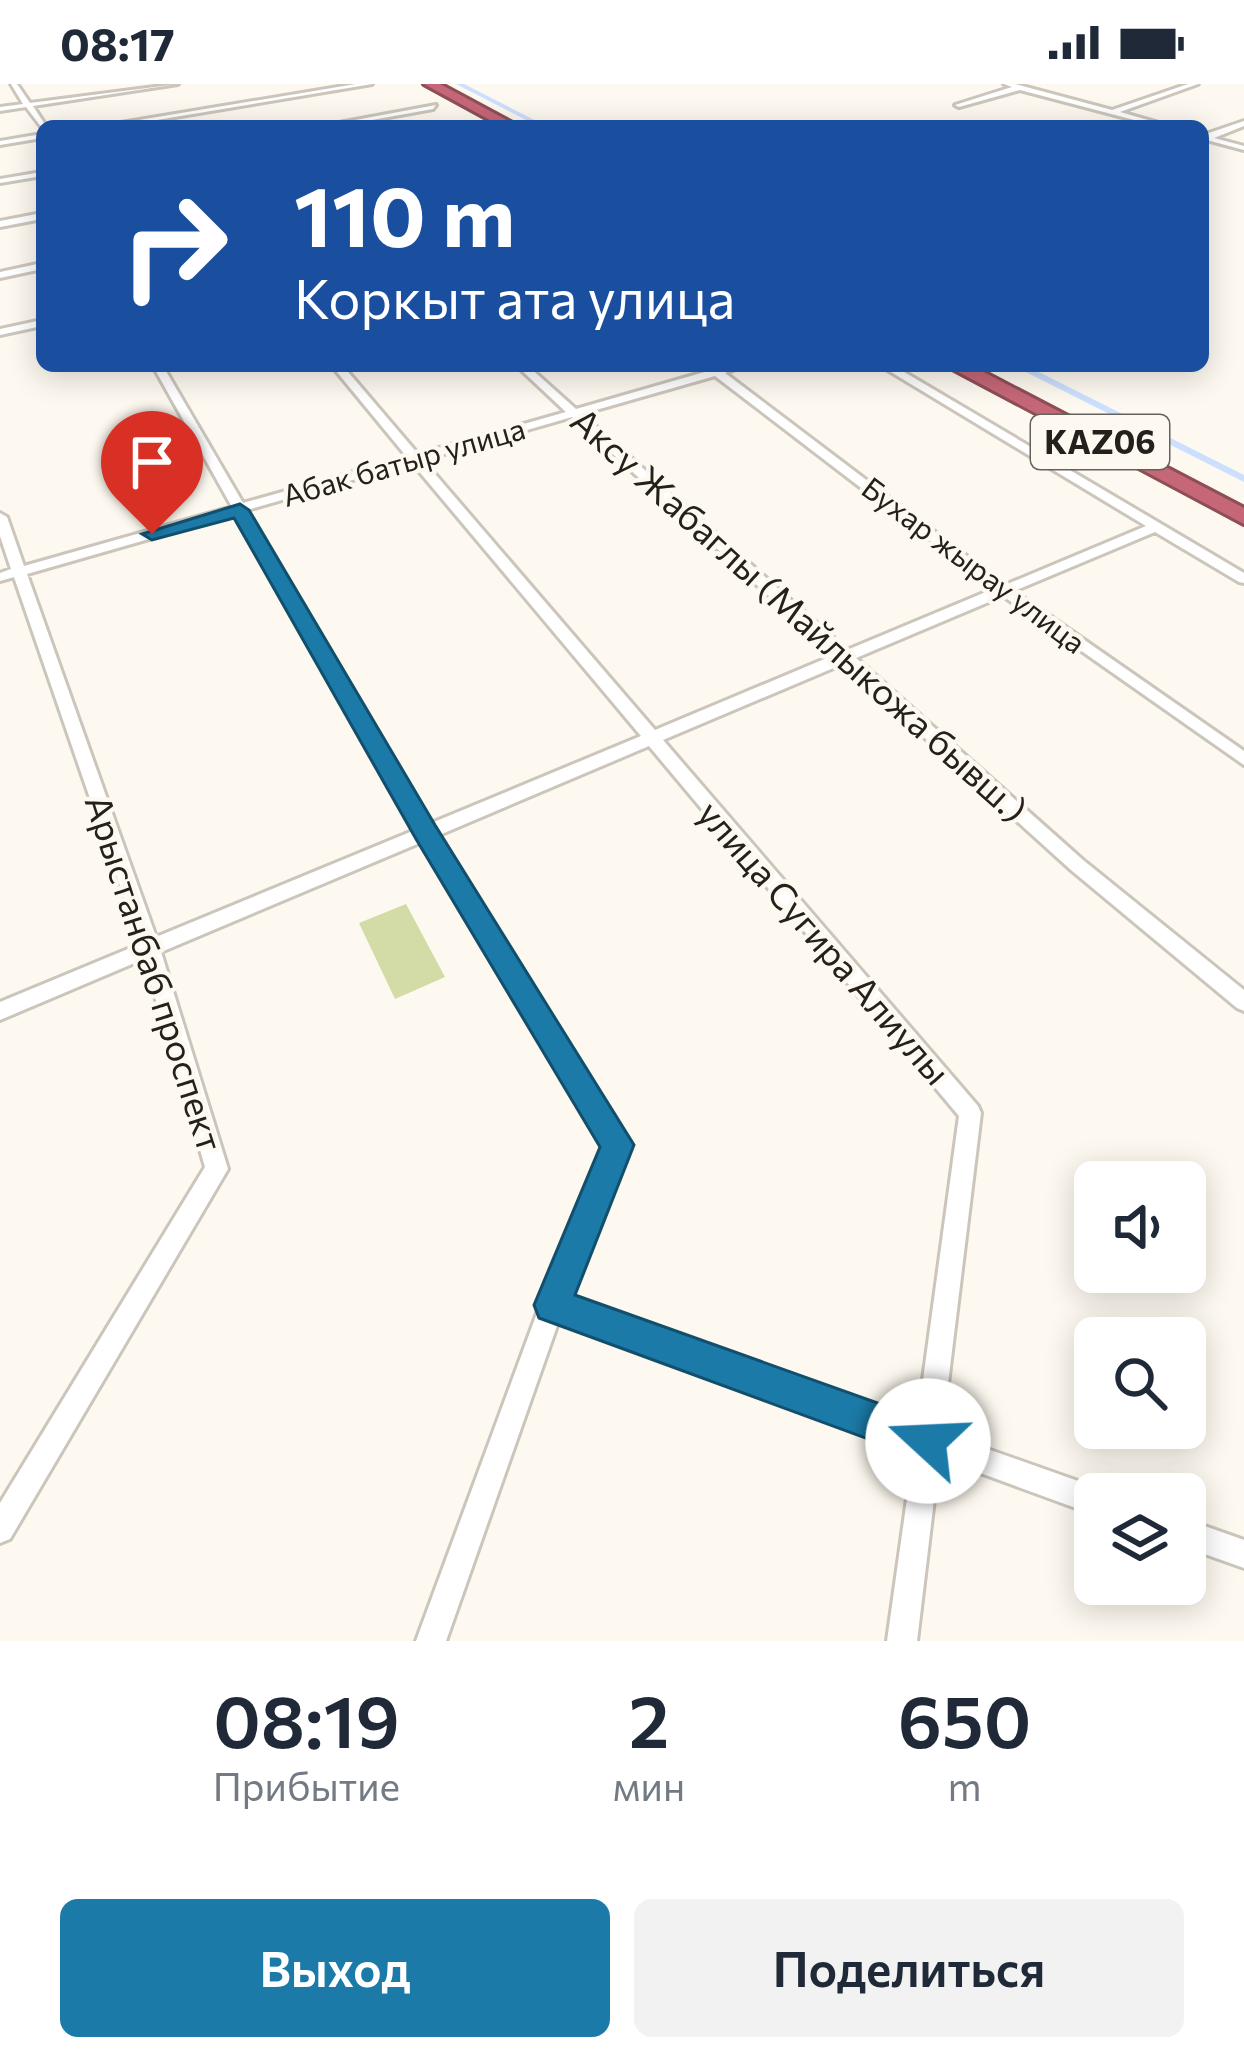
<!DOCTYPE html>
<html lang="ru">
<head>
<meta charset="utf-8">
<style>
	body { margin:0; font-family:Commissioner,sans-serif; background:#f2f2f3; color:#1f2937; height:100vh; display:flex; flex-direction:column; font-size:45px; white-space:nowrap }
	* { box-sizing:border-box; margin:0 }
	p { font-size:39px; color:#747a83 }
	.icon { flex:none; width:66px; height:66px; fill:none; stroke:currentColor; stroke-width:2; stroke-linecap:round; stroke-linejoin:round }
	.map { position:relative; height:1557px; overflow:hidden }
	.details { display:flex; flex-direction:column; background:#fff; flex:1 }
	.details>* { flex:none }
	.banner { position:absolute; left:36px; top:36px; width:1173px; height:252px; border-radius:18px; box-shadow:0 6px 30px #0003; background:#1a4fa0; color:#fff; overflow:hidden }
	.fabs { position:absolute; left:1074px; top:1077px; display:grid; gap:24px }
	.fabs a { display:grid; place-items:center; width:132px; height:132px; border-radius:18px; background:#fff; box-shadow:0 6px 30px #0003; font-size:60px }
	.pin { position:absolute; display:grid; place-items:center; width:102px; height:102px; color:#fff; margin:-123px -51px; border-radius:50% 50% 50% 0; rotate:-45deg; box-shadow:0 0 12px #0007 }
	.pin .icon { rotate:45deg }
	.me { position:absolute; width:132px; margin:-66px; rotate:290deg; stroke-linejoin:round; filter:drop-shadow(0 0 9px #0008) }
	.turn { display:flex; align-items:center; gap:42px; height:252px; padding:0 60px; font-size:54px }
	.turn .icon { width:156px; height:156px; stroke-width:2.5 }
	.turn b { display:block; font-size:84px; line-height:102px }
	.eta { display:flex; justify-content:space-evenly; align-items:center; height:204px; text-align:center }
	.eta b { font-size:72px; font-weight:600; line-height:84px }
	.cta { display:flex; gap:24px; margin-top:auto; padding:24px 60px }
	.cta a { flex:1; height:138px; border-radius:18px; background:#1b7aa7; color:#fff; font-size:48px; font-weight:600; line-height:138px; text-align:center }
	.cta a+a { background:#f2f2f3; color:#1f2937 }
	.status { display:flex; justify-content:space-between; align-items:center; height:84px; padding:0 60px; background:#fff; direction:ltr }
	.status svg { height:33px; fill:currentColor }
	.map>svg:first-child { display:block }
	.green { fill:#d3dba7 }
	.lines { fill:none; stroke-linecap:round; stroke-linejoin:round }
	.canal { fill:#ccdffd; fill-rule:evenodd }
	.street-casing { stroke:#ccc5bb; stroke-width:6 }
	.highway-casing { stroke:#8d4e58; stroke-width:6 }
	.street { fill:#fff; fill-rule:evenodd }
	.highway { fill:#c66778; fill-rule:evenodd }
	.route { fill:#1b7aa7; stroke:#124f6d; stroke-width:3 }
	.labels { text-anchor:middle; stroke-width:9; stroke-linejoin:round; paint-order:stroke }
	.far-street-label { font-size:30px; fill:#24211d; stroke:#fef9f0 }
	.shield { fill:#fef9f0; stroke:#65625c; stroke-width:3 }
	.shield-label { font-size:33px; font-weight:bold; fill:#24211d }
	.street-label { font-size:36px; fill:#24211d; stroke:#fef9f0 }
</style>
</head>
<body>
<div class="status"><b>08:17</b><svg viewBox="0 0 49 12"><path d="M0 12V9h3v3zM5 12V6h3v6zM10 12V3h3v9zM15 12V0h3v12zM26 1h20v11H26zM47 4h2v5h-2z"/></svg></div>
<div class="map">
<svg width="1244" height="1557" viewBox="0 0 1244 1557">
	<rect width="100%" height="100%" fill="#fef9f0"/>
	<path class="green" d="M406,820L445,893L395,915L359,839Z"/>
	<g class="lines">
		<path class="canal" d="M456,0H464L546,42H538Z
			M1014,282H1027L1244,391V398Z"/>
		<defs>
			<path id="street" d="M11,0H17L30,19L178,0L33,22L46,42L42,44L26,23L0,27V23L23,20Z
				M356,0H372L121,42H103Z
				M1004,0H1015L1112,26L1188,0H1198L1120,28L1169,42H1157L1020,6L959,23L955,21L1012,3Z
				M436,21L433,25L339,42H323Z
				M1244,37V42L1214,54L1244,62V66L1203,55V51Z
				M42,50V54L0,61V57Z
				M42,88V92L0,99V95Z
				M42,129V135L0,143V137Z
				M42,179V185L0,194V188Z
				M42,236V242L0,251V245Z
				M153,282H163L243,419L407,373L332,282H343L418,370L566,328L517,282H528L576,325L708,287L707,282H743L725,289L1005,501L1146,442L881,282H894L1244,489V499L1239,498L1155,448L1014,507L1244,667V681L1003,512L856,574L1083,776L1244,906V927L1237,924L1071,786L843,580L663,656L978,1022L981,1029L942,1349L1095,1403L1106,1410H1095V1431L939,1374L917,1557H887L914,1365L559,1236L446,1557H416L540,1221L606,1062L422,758L161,868L228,1085L10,1455L0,1459V1419L205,1083L144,875L0,936V918L140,860L14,493L0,497V489L11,485L0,452V429L7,433L24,482L232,423ZM715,292L993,505L847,566L582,330ZM572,333L834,571L655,646L423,376ZM412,379L641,652L429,740L247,426ZM236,430L415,746L156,853L27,490ZM649,662L959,1032L917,1340L567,1214L629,1061L437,752Z
				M1185,1435L1244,1456V1484L1185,1463Z"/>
			<path id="highway" d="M424,0H440L518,42H501Z
				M947,282H972L1244,424V440Z"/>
		</defs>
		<use href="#street" class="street-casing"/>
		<use href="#highway" class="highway-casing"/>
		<use href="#street" class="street"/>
		<use href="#highway" class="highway"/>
	</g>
	<path class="route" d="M240,420L249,426L435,741L634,1061L575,1211L942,1342L948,1357L942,1371L928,1377L539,1234L534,1221L600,1063L416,755L234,434L152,456L142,450Z"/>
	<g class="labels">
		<g class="far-street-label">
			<text transform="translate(404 379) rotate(-16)" y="10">Абак батыр улица</text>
			<text transform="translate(973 482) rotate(37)" y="10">Бухар жырау улица</text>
		</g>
		<rect class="shield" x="1031" y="331" width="138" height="54" rx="9"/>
		<g class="shield-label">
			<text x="1100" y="370">KАZ06</text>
		</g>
		<g class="street-label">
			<text transform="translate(799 531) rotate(42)" y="13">Аксу Жабаглы (Майлыкожа бывш.)</text>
			<text transform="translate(824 859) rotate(49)" y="13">улица Сугира Алиулы</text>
			<text transform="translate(154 889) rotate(72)" y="13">Арыстанбаб проспект</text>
		</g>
	</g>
</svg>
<div class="fabs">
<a><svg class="icon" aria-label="sound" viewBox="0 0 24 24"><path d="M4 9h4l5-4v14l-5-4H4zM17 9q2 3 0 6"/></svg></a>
<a><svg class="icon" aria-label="search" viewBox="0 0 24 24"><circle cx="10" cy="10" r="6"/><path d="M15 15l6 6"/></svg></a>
<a><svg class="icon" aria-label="layers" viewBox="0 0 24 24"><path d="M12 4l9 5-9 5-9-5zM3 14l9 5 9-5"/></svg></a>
</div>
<div class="pin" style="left:152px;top:450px;background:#d93025"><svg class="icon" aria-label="arrive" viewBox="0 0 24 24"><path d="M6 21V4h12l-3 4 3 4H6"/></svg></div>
<svg class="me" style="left:928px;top:1357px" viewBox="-20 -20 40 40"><circle r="19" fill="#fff"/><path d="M0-13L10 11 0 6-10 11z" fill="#1b7aa7"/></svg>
<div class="banner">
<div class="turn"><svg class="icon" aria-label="right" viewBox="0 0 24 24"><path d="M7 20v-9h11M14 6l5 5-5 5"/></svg><div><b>110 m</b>Коркыт ата улица</div></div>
</div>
</div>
<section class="details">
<div class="eta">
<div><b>08:19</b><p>Прибытие</p></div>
<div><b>2</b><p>мин</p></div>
<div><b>650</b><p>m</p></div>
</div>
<div class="cta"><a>Выход</a><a>Поделиться</a></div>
</section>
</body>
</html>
